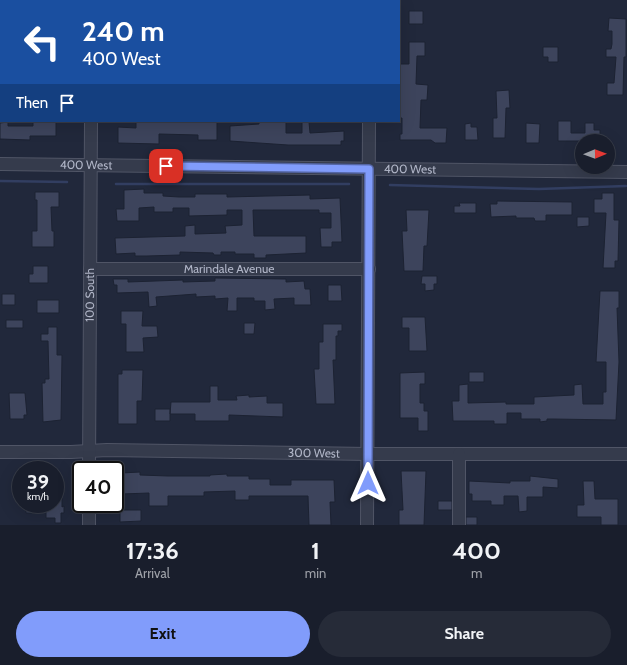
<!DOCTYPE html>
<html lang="en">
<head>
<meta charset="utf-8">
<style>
	body { margin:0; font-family:Cabin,sans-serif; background:#262b38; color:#f1f3f6; height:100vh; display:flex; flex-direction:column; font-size:15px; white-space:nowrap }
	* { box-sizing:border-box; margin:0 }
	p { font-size:13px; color:#9fa2a9 }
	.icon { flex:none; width:22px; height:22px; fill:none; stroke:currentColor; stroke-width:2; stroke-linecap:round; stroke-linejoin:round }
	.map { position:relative; height:525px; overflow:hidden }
	.drawer { display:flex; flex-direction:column; background:#191e2c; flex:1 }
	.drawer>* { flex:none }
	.banner { position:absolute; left:0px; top:0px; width:400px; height:122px; box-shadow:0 4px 16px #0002,0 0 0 1px #373c48; background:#1a4fa0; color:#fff; overflow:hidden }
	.needle { width:26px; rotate:89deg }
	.tools { position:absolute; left:575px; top:134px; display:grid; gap:8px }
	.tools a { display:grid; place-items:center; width:40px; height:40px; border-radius:50%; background:#191e2c; box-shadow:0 4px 16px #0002,0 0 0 1px #373c48; font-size:20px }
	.speed { position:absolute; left:12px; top:461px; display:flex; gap:8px; font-size:20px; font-weight:700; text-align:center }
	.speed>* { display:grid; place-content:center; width:52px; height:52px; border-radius:50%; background:#191e2c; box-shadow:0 4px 16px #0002,0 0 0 1px #373c48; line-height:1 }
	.speed small { font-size:10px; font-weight:400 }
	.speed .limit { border:2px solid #111; border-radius:6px; background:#fff; color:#111 }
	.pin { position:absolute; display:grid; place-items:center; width:34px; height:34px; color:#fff; margin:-17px; border-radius:8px; box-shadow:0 2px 6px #0006 }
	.me { position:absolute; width:44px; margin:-22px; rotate:0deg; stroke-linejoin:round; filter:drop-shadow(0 0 3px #0008) }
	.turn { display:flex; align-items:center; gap:14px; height:84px; padding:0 16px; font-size:18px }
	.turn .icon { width:52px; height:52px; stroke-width:2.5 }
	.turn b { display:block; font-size:28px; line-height:34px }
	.then { display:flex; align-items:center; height:38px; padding:0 16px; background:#0003; gap:8px; font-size:15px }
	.eta { display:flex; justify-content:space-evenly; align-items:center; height:68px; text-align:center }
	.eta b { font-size:24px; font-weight:700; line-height:28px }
	.cta { display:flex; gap:8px; margin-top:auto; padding:8px 16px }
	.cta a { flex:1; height:46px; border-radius:24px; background:#819cfb; color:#111; font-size:16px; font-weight:700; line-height:46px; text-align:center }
	.cta a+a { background:#262b38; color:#f1f3f6 }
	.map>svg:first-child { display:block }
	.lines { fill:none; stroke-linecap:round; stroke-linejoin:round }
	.stream { stroke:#323e61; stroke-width:2.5 }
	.building { fill:#3d445c; stroke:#1c2232 }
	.minor-casing { stroke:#505566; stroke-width:14 }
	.minor { stroke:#353b4c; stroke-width:12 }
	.route-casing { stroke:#5465a3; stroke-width:10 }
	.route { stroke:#819cfb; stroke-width:7 }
	.labels { text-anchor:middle; stroke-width:4; stroke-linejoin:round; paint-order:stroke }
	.street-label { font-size:12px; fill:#b0b5c7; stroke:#1a2030 }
</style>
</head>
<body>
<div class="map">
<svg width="627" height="525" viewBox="0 0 627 525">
	<rect width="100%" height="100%" fill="#21283b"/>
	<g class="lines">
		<path class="stream" d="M0,181L67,182
			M116,184H349
			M390,185L539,189L626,186"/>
	</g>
	<path class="building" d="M409,11H423V24H409Z
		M609,18L626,19V57H624L623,95H607V83H614L616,57H606V49H611L612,44V31H608Z
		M409,42H425V56H417L416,84L428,85L427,100H421L420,128H447L446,143H435L431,140H400V134H402V118H399V64H409Z
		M543,47H558V62H548V57H543Z
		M509,90L510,108H506L505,138H493V118H497L496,91Z
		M33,121H56V136H30V140L0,139V123L8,122V126H33Z
		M136,121H217V140H198V135L159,134V144L118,143V127L136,128Z
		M259,121H286V133H302V122H309L310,133L344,131V141H341V145H288L230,141V126L259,124Z
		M558,121H571V133H585V123H594V130H600V141H558Z
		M471,123V127H477L478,140H465V124Z
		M526,123L540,124L539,143H526Z
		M144,189V193H163V196L179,197H195V194H227V197L310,195V199L340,198L342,242H332V247H321L320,228H331V213H319V210H253L254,236H306V253L266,255V258H254V254H235V252H221V255H214L213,253L180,252V255L147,256H135V253L116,254L115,238L185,236V226L195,225V234L226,233L225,226L242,225V210H227V215L189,216V208H173V212H154V207L139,208V221H117L116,209H124V190Z
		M35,192H59V207H51L52,231H54V247H32V231H37V200H35Z
		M602,193H614V220H619L618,261H615V268H603L606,213H594V199H602Z
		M497,201L572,202V215H546V221H535L534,218H516V216L491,217L490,204H497Z
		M459,203H476V213H454V206H460Z
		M406,210H429L427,246H424L423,271H404L402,231H407Z
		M577,217H589V226L577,227Z
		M33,266H48V283H29V274H33Z
		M422,276H437V284H434V290L425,291V284H421Z
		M215,278L286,279V282L304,281L305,289H310L311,305H294V298L274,299L275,309L265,310V301H254V298H237V311H227L228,298L215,299V296L196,297V294L156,297L157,306L149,307L148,292L117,293V285H114L113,279H128V282L183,280V282L215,281Z
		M328,285H341L342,301H328Z
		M600,291H619V308H617L619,362L616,420L553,419H547V421L540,422V419H521V413H507V424H494V421H453L452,401H459V385L468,384V403L506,402V404H534V397L574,395V385L582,384L583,404H603V392H606V362H596Z
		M2,294H15V305H2Z
		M37,300H59V313H37Z
		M121,311H143L142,326H157L158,337L143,338L144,352H126V324H121Z
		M402,317H425L427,351H409V328H402Z
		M6,320H23V328H6Z
		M244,323H255L254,334H244Z
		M323,324H342V331H338V336H336V360H333L335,404H316L314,369H319V342H323Z
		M48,327H57V355H62L61,420L43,422L42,383H45V379H49L48,341H41V334H48Z
		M122,370H143L142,401H137V424H118V374H122Z
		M425,372V384H420V403H424V411H428V431H418V418H400V373Z
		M469,372H484V382H469Z
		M210,386H218V400H237L236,396L249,395V397L267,396V403H283V417L229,415V421H195V414H170L171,402H210Z
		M9,393H25L27,415H24V419H10Z
		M155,409H170V421H155Z
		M401,471H426L424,525H399V510H403Z
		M140,472V475L168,476H210V475L227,474V476H249V479H270V485H291V480H334L335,502H330L331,525H309L308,496H249V500H235V491L204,492V496H168V506H149V493L122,494L121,473Z
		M530,476L558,479V488L543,487V497H527V511L519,512L518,496H504V505H491V501H472V494H469V481L510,483V481H530Z
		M55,479H62V507L64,506V513H61V523H55V518H46V507H55Z
		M583,481H594L595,499H618V525H601V517H577V505H584Z
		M438,501H452V510H438Z
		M26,504H35V513H26Z
		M120,510H141V521L120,522Z
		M466,517H477V525H466Z"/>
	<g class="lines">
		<defs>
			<g id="minor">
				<path d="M91,1V0"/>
				<path d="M370,1V0"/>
				<path id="s1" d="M0,164L627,172"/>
				<path id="s2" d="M90,269H369"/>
				<path id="s3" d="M0,452H71L107,450L368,454H627"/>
				<path id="s4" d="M89,470L91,121"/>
				<path d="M89,525V504"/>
				<path d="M367,525L369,121"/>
				<path d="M459,525V454"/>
			</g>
		</defs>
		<use href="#minor" class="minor-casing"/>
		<use href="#minor" class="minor"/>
	</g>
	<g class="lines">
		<defs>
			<path id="route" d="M166,166L369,169L368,483"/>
		</defs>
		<use href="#route" class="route-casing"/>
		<use href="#route" class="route"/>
	</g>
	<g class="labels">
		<g class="street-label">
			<text dy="4" stroke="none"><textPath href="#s1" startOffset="86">400 West</textPath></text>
			<text dy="4" stroke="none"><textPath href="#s1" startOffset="410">400 West</textPath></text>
			<text dy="4" stroke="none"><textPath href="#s2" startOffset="139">Marindale Avenue</textPath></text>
			<text dy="4" stroke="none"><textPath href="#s4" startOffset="175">100 South</textPath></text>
			<text dy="4" stroke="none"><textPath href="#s3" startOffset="314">300 West</textPath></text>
		</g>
	</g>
</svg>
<div class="tools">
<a><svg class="needle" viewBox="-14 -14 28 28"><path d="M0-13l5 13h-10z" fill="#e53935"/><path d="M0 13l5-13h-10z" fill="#9fa2a9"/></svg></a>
</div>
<div class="speed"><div>39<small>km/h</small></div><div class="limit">40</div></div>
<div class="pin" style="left:166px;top:166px;background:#d93025"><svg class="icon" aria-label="arrive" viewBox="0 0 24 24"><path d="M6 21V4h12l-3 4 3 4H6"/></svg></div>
<svg class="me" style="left:368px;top:483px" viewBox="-20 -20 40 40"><path d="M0-17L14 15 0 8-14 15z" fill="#819cfb" stroke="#fff" stroke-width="4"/></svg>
<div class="banner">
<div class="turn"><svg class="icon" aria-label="left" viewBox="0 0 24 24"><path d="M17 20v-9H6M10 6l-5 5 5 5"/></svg><div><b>240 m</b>400 West</div></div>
<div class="then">Then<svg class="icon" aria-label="arrive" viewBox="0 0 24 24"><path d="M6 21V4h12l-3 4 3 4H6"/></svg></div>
</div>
</div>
<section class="drawer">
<div class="eta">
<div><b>17:36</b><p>Arrival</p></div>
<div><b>1</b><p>min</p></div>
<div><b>400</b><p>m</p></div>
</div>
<div class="cta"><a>Exit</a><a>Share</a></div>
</section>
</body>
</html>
